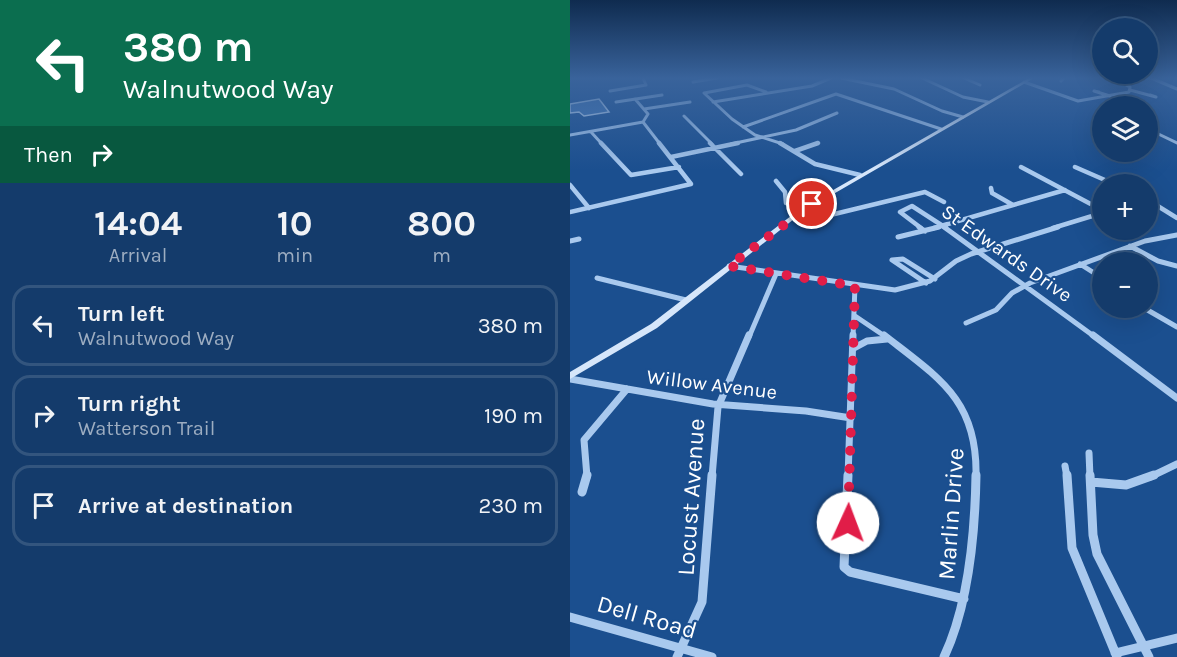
<!DOCTYPE html>
<html lang="en">
<head>
<meta charset="utf-8">
<style>
	body { margin:0; font-family:Karla,sans-serif; background:#214673; color:#f1f3f6; height:100vh; display:flex; flex-direction:column; font-size:22px; white-space:nowrap }
	* { box-sizing:border-box; margin:0 }
	p { font-size:20px; color:#9dadc1 }
	.icon { flex:none; width:33px; height:33px; fill:none; stroke:currentColor; stroke-width:2; stroke-linecap:round; stroke-linejoin:round }
	.map { position:relative; flex:1; overflow:hidden }
	.details { display:flex; flex-direction:column; background:#143b6b; width:570px }
	.details>* { flex:none }
	.top-card { background:#0b6e4f; color:#fff; overflow:hidden }
	.controls { position:absolute; left:522px; top:18px; display:grid; gap:12px }
	.controls a { display:grid; place-items:center; width:66px; height:66px; border-radius:50%; background:#143b6b; box-shadow:0 6px 24px #0002,0 0 0 2px #33557e; font-size:30px }
	.pin { position:absolute; display:grid; place-items:center; width:51px; height:51px; color:#fff; margin:-26px; border:3px solid #fff; border-radius:50%; box-shadow:0 2px 6px #0007 }
	.me { position:absolute; width:66px; margin:-33px; rotate:2deg; stroke-linejoin:round; filter:drop-shadow(0 0 4px #0008) }
	.turn { display:flex; align-items:center; gap:21px; height:126px; padding:0 24px; font-size:27px }
	.turn .icon { width:78px; height:78px; stroke-width:2.5 }
	.turn b { display:block; font-size:42px; line-height:51px }
	.then { display:flex; align-items:center; height:57px; padding:0 24px; background:#0003; gap:12px; font-size:22px }
	.eta { display:flex; justify-content:space-evenly; align-items:center; height:102px; text-align:center }
	.eta b { font-size:36px; font-weight:700; line-height:42px }
	ul { padding:0; list-style:none }
	li { display:flex; align-items:center; gap:18px; height:81px; margin:0 12px 9px; padding:0 12px; border:3px solid #33557e; border-radius:18px }
	li div { flex:1 }
	li b { display:block; font-size:22px }
	li em { font-style:normal }
	main { display:flex; flex:1; min-height:0 }
	.map>svg:first-child { display:block }
	.building { fill:#4478b7; stroke:#cfe3fa; stroke-width:1.5 }
	.lines { fill:none; stroke-linecap:round; stroke-linejoin:round }
	.minor-far4 { stroke:#a9c9ee; stroke-width:3 }
	.minor-far3 { stroke:#a9c9ee; stroke-width:4.5 }
	.minor-far2 { stroke:#a9c9ee; stroke-width:5 }
	.minor-far1 { stroke:#a9c9ee; stroke-width:7 }
	.minor { stroke:#a9c9ee; stroke-width:9 }
	.secondary { fill:#d6e6fa; fill-rule:evenodd }
	.route { stroke:#e11d48; stroke-width:10; stroke-dasharray:0 18 }
	.labels { text-anchor:middle; stroke-width:4.5; stroke-linejoin:round; paint-order:stroke }
	.street-label { font-size:20px; fill:#fff; stroke:#1b4f8f }
	.near-street-label { font-size:24px; fill:#fff; stroke:#1b4f8f }
</style>
</head>
<body>
<main>
<section class="details">
<div class="top-card">
<div class="turn"><svg class="icon" aria-label="left" viewBox="0 0 24 24"><path d="M17 20v-9H6M10 6l-5 5 5 5"/></svg><div><b>380 m</b>Walnutwood Way</div></div>
<div class="then">Then<svg class="icon" aria-label="right" viewBox="0 0 24 24"><path d="M7 20v-9h11M14 6l5 5-5 5"/></svg></div>
</div>
<div class="eta">
<div><b>14:04</b><p>Arrival</p></div>
<div><b>10</b><p>min</p></div>
<div><b>800</b><p>m</p></div>
</div>
<ul>
<li><svg class="icon" aria-label="left" viewBox="0 0 24 24"><path d="M17 20v-9H6M10 6l-5 5 5 5"/></svg><div><b>Turn left</b><p>Walnutwood Way</p></div><em>380 m</em></li>
<li><svg class="icon" aria-label="right" viewBox="0 0 24 24"><path d="M7 20v-9h11M14 6l5 5-5 5"/></svg><div><b>Turn right</b><p>Watterson Trail</p></div><em>190 m</em></li>
<li><svg class="icon" aria-label="arrive" viewBox="0 0 24 24"><path d="M6 21V4h12l-3 4 3 4H6"/></svg><div><b>Arrive at destination</b></div><em>230 m</em></li>
</ul>
</section>
<div class="map">
<svg width="607" height="657" viewBox="0 0 607 657">
	<rect width="100%" height="100%" fill="#1b4f8f"/>
	<path class="building" d="M29,99L39,112L14,116L9,112L0,113V104Z"/>
	<g class="lines">
		<path class="minor-far4" d="M271,78L324,89L372,111L393,117
			M352,78L393,97L418,102
			M394,78L410,85
			M581,78L607,89
			M549,80L573,78
			M491,81L494,78
			M123,82L147,78
			M454,82L508,101L559,92L560,87L542,78
			M560,90L586,97L580,95
			M40,91L76,85L73,78
			M196,92L177,85L134,93L162,119L185,135L213,144
			M529,92L524,91L540,96
			M65,99L78,114L73,122L90,144
			M46,102L92,95
			M143,102L242,86L261,78
			M74,109L120,102
			M114,116L142,144
			M578,121L586,119
			M173,127L266,94L371,129
			M578,129L607,143
			M21,132L32,144
			M0,135L73,122
			M161,144L226,130L267,113
			M245,144L248,143"/>
		<path class="minor-far3" d="M31,143L61,175L109,167
			M140,143L171,174
			M210,143L245,164L290,175
			M225,151L248,143
			M101,157L168,143
			M451,167L532,210
			M505,167L544,184
			M206,181L215,192L216,203L232,210
			M0,185L19,208
			M421,188L422,193L443,205
			M578,200L607,218
			M233,209L248,218L355,192L374,202
			M0,212L121,184L89,143
			M351,228L330,212L342,206L376,228
			M364,228L495,190
			M483,228L532,213"/>
		<path class="minor-far2" d="M349,227L355,231
			M374,227L525,337
			M328,237L369,227
			M0,241L9,239
			M560,246L588,261L607,266
			M510,264L532,278
			M159,266L325,290L360,281L386,261L401,254L488,227
			M27,278L116,300
			M356,283L322,260L333,259L365,279
			M574,308L607,327
			M285,316L316,337
			M396,323L426,310L442,293L460,283L575,241L607,235
			M179,337L206,274
			M283,337L285,286"/>
		<path class="minor-far1" d="M314,335C369,378 408,400 406,477
			M523,335L607,398
			M284,348L297,341L317,339
			M0,379L143,404L236,411L281,418
			M519,453L520,477
			M495,466L497,477
			M17,477L14,440L57,389
			M142,477L148,407L179,335
			M278,477L283,335
			M580,477L607,464"/>
		<path class="minor" d="M278,475L274,567L280,572L394,599
			M497,475L502,548L547,657
			M520,475L523,535L527,554L579,657
			M521,482L556,485L584,475
			M12,492L17,475
			M0,617L142,657
			M545,653L607,638
			M107,657L132,602L142,475
			M374,657C399,604 405,534 406,475"/>
		<path class="secondary" d="M459,78H464L234,211L87,328L0,379V372L81,324L230,209Z"/>
	</g>
	<linearGradient id="sky" x2="0" y2="1"><stop stop-color="#0f2b4f"/><stop offset="0.46" stop-color="#39639b"/><stop offset="1" stop-color="#39639b" stop-opacity="0"/></linearGradient>
	<rect width="607" height="170" fill="url(#sky)"/>
	<g class="lines">
		<path class="route" d="M242,204L159,266L285,286L278,523"/>
	</g>
	<g class="labels">
		<g class="street-label">
			<text transform="translate(437 253) rotate(35)" y="7">St Edwards Drive</text>
			<text transform="translate(142 384) rotate(7)" y="7">Willow Avenue</text>
		</g>
		<g class="near-street-label">
			<text transform="translate(121 497) rotate(-86)" y="8">Locust Avenue</text>
			<text transform="translate(381 514) rotate(-86)" y="8">Marlin Drive</text>
			<text transform="translate(77 617) rotate(16)" y="8">Dell Road</text>
		</g>
	</g>
</svg>
<div class="controls">
<a><svg class="icon" aria-label="search" viewBox="0 0 24 24"><circle cx="10" cy="10" r="6"/><path d="M15 15l6 6"/></svg></a>
<a><svg class="icon" aria-label="layers" viewBox="0 0 24 24"><path d="M12 4l9 5-9 5-9-5zM3 14l9 5 9-5"/></svg></a>
<a>+</a>
<a>−</a>
</div>
<div class="pin" style="left:242px;top:204px;background:#d93025"><svg class="icon" aria-label="arrive" viewBox="0 0 24 24"><path d="M6 21V4h12l-3 4 3 4H6"/></svg></div>
<svg class="me" style="left:278px;top:523px" viewBox="-20 -20 40 40"><circle r="19" fill="#fff"/><path d="M0-13L10 11 0 6-10 11z" fill="#e11d48"/></svg>
</div>
</main>
</body>
</html>
